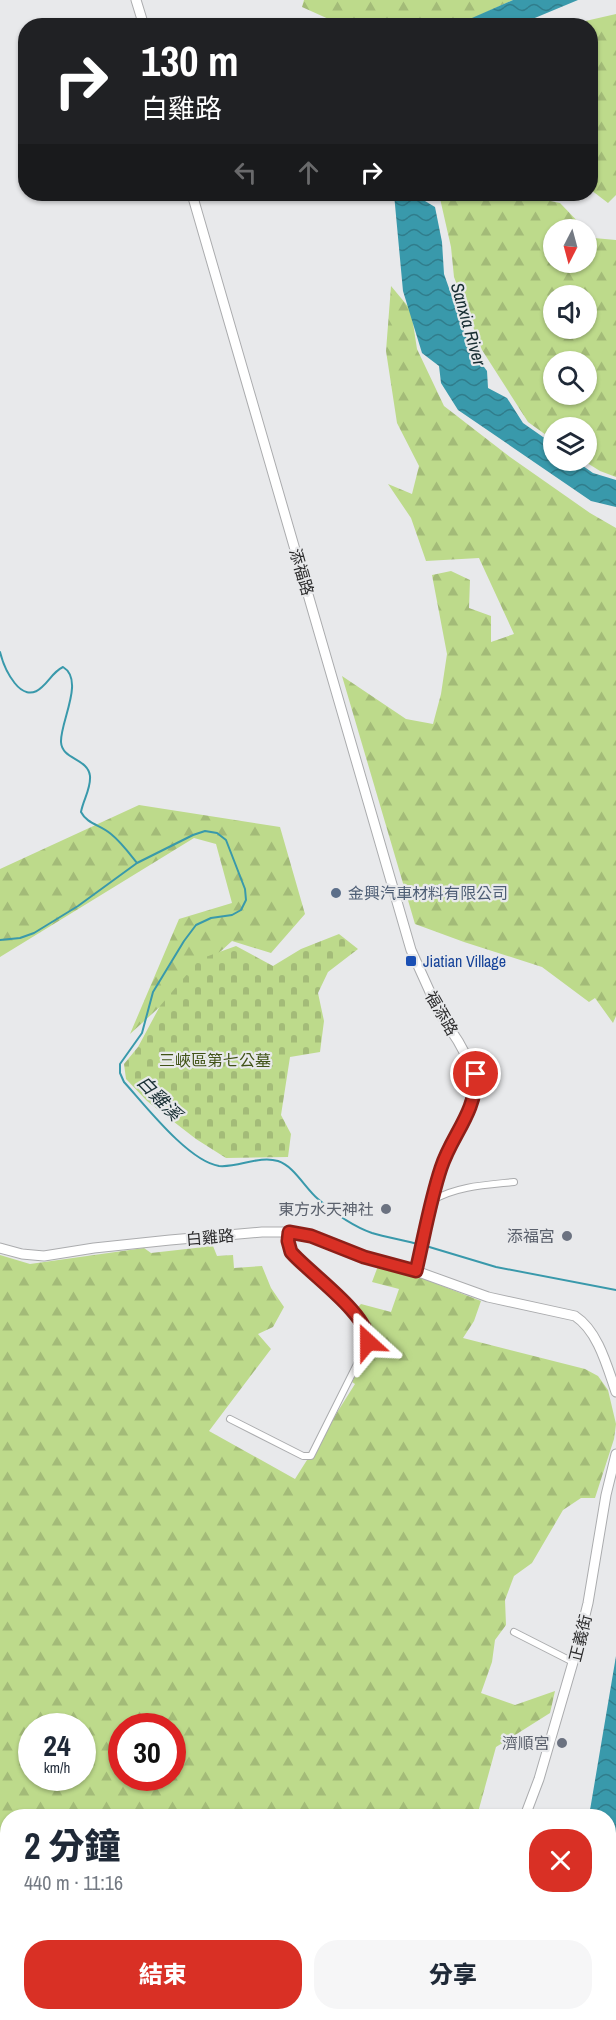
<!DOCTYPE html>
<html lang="zh-TW">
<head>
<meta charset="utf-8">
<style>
	body { margin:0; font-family:"Archivo Narrow","Noto Sans TC",sans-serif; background:#f6f6f7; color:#1f2937; height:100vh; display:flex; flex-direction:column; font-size:22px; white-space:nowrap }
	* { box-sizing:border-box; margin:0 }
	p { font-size:20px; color:#747a83 }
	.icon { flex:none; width:33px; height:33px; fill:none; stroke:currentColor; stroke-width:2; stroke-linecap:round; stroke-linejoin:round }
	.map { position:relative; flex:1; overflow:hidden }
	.details { position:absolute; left:0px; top:1809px; width:616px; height:212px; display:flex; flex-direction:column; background:#fff; border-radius:24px 24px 0 0; box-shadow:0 2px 4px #0004 }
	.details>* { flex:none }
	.hud { position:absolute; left:18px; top:18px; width:580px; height:183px; border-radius:24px; box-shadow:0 2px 4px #0004; background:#202124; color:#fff; overflow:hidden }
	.needle { width:39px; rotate:186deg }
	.controls { position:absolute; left:543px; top:219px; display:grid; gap:12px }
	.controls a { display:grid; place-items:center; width:54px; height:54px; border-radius:50%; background:#fff; box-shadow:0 2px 4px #0004; font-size:30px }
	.speed { position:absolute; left:18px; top:1713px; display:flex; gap:12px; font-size:30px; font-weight:700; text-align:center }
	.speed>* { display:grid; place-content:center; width:78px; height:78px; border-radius:50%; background:#fff; box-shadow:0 2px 4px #0004; line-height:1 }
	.speed small { font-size:15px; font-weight:400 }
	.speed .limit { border:9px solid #d22; background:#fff; color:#111 }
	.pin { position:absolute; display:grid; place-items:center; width:51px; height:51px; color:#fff; margin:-26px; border:3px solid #fff; border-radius:50%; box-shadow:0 2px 6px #0007 }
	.me { position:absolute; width:66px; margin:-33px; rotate:336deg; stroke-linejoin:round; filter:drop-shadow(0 0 4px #0008) }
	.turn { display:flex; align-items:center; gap:21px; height:126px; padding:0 24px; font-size:27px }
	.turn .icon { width:78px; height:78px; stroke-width:2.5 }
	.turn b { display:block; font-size:42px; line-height:51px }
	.lanes { display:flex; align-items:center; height:57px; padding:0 24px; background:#0003; justify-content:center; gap:30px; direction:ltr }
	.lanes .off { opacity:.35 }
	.round { display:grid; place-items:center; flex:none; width:63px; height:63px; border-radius:24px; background:#f6f6f7 }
	.summary { display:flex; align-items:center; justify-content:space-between; height:102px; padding:0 24px }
	h1 { font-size:36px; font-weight:800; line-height:45px }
	.primary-button { display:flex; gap:12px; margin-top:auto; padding:12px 24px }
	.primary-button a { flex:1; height:69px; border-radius:24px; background:#d93025; color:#fff; font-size:24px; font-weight:800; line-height:69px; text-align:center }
	.primary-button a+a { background:#f6f6f7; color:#1f2937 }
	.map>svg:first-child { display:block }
	.forest { fill:url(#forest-firs); fill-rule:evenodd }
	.cemetery { fill:url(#cemetery-stones) }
	.water { fill:url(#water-waves) }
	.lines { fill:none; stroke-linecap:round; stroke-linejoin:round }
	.stream { stroke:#3999ab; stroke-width:2 }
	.street-casing { stroke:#abacae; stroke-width:8 }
	.secondary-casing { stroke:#abacae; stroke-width:11 }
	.street { stroke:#fff; stroke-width:6 }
	.secondary { stroke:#fff; stroke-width:9 }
	.route-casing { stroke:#8d1f18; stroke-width:15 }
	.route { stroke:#d93025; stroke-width:10 }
	.service-dot { fill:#5c6f8a; stroke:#e8e9eb; stroke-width:2 }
	.transit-dot { fill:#1a4fb4; stroke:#e8e9eb; stroke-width:2 }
	.worship-dot { fill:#6b7280; stroke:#e8e9eb; stroke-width:2 }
	.labels { text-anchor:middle; stroke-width:4.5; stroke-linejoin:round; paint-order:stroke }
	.street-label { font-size:16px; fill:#2c2c2d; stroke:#e8e9eb }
	.service-label { font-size:16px; fill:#4e5e75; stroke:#e8e9eb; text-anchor:start }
	.transit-label { font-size:16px; fill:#164399; stroke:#e8e9eb; text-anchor:start }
	.park-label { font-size:16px; fill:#415318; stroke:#e8e9eb }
	.worship-label { font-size:16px; fill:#5b616d; stroke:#e8e9eb; text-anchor:end }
	.water-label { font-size:18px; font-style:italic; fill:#182e33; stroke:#e8e9eb }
</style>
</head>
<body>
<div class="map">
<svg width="616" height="2020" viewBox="0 0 616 2020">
	<defs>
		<pattern id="forest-firs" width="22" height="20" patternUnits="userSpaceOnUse" patternTransform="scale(1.5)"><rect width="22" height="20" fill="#bdda8b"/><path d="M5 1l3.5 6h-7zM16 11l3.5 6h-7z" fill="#a3bb78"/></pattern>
		<pattern id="cemetery-stones" width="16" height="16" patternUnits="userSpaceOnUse" patternTransform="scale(1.5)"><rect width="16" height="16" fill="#bdda8b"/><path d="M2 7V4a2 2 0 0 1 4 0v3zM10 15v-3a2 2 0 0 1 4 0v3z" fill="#a3bb78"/></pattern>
		<pattern id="water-waves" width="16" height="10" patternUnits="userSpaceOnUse" patternTransform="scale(1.5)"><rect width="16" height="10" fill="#3999ab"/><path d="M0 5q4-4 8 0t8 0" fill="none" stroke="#307d8c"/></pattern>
	</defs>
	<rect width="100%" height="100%" fill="#e8e9eb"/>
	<path class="forest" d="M304,0H513L456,26L342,25L302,7Z
		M616,14V195L608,203L591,190V26L568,25Z
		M439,194H537L536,198L560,203L585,229L554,230V262H586L587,231L594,238L616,240V477L600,471L584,461L586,460V428H554L553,440L528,422L482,350L454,277L451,247ZM554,296H586V328H554ZM554,362H586V394H554Z
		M391,286L411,310L417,349L444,406L510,457L590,513L616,528V1016L613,1023L595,998L589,1002L542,967L464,942L415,924L342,676L406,719L433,724L441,694L447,654L432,575L451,571L470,580L469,608L491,616V642L514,634L479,558L426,561L411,518L388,484L412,494L419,466L397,423L386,351Z
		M139,805L280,827L305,914L271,953L232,941L130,1034L179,919L232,903L216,844L194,838L0,957V869Z
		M213,1246L217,1256L233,1255L234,1268L262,1266L271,1288L284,1307L273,1327L258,1334L271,1349L209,1431L295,1479L355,1384L352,1382C358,1371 376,1345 373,1333C370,1324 363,1316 357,1308L361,1304L391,1312L399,1289L372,1282L378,1266L414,1275L481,1301L474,1321L463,1338L585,1369L598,1376L608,1390L616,1424L614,1439L595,1498H581L563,1510L532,1563L514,1576L505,1600L506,1625L495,1640L492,1662L481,1693L515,1705L555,1691L550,1713L496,1747L477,1816H8V1978L0,1979V1255L30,1264L144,1248L151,1253ZM32,1726H82V1778H32ZM122,1726H172V1778H122Z
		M616,1911V1977L609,1998V1927Z
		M148,2013H290L292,2016L291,2020H152Z
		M571,2013H604L601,2020H569Z"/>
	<path class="cemetery" d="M339,934L358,949L328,972L318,993L324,1021L320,1052L290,1057L281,1115L291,1134L288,1157L226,1158L196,1139L147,1101L126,1079L124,1064L138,1047L160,1006L200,959L236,946L273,966L301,949Z"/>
	<path class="water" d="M513,0H578L518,25H456Z
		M394,194H424L425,201L435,207L442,242L444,274L470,348L487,371L488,388L507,398L523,423L553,444L554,460L576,461L593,473L616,480V507L591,501L458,410L441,383L439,366L422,353L403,291Z
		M616,1656V1875L609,1895V1816H589Z
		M524,2013H568L566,2020H521Z"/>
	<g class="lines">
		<path class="stream" d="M0,652C4,668 21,707 42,687C50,680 53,672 63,667C85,680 60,722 61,742C62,760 88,758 90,776C91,789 83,800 81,812C87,824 101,825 111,834C121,842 129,853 137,863
			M0,940L20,938L34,933L78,906L137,863L193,835L205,831L217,833L226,840L245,889L246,900L241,910L232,915L211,918L196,925L184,941L153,992L142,1033L120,1064V1073L124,1082C145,1105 188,1161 219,1166C238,1168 259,1155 278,1161C294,1166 305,1188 318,1199C333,1212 352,1226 372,1233C388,1238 405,1240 421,1245
			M426,1246L496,1267L616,1290
			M0,1955L8,1956"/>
		<defs>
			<path id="street" d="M433,1200C458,1186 486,1185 514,1182
				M230,1419L303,1456H311L368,1342C370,1315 309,1273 291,1252L288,1241L289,1232
				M514,1632L573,1662
				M139,2013L144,2020"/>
			<path id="secondary" d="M136,0L144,26
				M192,194L411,950L439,1012L458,1041L476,1074L474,1092L468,1114L442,1166L416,1271
				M0,1248L22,1254L44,1256L94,1248L170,1240L262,1232H289L311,1236L364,1257L416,1271L488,1297L575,1316C598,1331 607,1366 616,1392
				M525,1816L539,1779L576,1652L588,1603L606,1495L616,1454
				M441,2020L444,2013"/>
		</defs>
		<use href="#street" class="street-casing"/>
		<use href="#secondary" class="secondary-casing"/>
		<use href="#street" class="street"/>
		<use href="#secondary" class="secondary"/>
	</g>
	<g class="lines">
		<defs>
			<path id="route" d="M368,1342C370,1315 309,1273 291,1252L288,1241L289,1232L311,1236L364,1257L416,1271C424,1237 430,1201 441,1168C452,1134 476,1114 476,1074"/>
		</defs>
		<use href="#route" class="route-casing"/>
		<use href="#route" class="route"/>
	</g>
	<circle class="service-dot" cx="336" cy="893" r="6"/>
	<rect class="transit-dot" x="405" y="955" width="12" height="12" rx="3"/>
	<g class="worship-dot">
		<circle cx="386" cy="1209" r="6"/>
		<circle cx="567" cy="1236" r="6"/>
		<circle cx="562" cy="1743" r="6"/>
	</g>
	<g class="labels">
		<g class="street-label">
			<text transform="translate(302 572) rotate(74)" y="6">添福路</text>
			<text transform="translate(442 1013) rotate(60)" y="6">福添路</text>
			<text transform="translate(210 1237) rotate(-5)" y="6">白雞路</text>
			<text transform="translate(580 1638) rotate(-76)" y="6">正義街</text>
		</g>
		<g class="service-label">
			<text x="348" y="899">金興汽車材料有限公司</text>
		</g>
		<g class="transit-label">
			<text x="423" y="967">Jiatian Village</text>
		</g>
		<g class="park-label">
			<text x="215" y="1066">三峽區第七公墓</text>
		</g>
		<g class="worship-label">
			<text x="374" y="1215">東方水天神社</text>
			<text x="555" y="1242">添福宮</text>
			<text x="550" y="1749">濟順宮</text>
		</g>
		<g class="water-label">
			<text transform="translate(468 324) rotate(74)" y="6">Sanxia River</text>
			<text transform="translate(159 1098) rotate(46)" y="6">白雞溪</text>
		</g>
	</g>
</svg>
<div class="controls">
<a><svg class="needle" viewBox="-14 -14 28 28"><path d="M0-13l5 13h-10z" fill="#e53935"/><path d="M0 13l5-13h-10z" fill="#747a83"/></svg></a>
<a><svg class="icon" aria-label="sound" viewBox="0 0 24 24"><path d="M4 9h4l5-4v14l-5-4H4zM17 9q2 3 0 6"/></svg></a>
<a><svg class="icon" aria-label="search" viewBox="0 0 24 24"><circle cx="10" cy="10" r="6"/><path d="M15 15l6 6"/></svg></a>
<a><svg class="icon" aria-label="layers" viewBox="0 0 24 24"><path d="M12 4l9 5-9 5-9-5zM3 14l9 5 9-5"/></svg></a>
</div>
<div class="speed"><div>24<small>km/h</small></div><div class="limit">30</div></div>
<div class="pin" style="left:476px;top:1074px;background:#d93025"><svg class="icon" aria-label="arrive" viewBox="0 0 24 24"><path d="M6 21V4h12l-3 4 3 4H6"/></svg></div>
<svg class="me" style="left:368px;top:1342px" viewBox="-20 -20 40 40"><path d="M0-17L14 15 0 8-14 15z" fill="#d93025" stroke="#fff" stroke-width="4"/></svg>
<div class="hud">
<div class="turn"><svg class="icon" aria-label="right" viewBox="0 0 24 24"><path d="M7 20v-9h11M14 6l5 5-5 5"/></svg><div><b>130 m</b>白雞路</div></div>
<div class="lanes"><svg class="icon off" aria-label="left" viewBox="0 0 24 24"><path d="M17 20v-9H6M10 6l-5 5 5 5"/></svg><svg class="icon off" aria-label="ahead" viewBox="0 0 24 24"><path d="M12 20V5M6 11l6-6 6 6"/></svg><svg class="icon" aria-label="right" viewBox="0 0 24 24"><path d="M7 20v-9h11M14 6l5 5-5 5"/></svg></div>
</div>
<section class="details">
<div class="summary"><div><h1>2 分鐘</h1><p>440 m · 11:16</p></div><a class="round" style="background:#d93025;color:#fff"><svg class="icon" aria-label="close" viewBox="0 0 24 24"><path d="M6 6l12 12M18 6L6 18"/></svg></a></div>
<div class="primary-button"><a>結束</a><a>分享</a></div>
</section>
</div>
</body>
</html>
